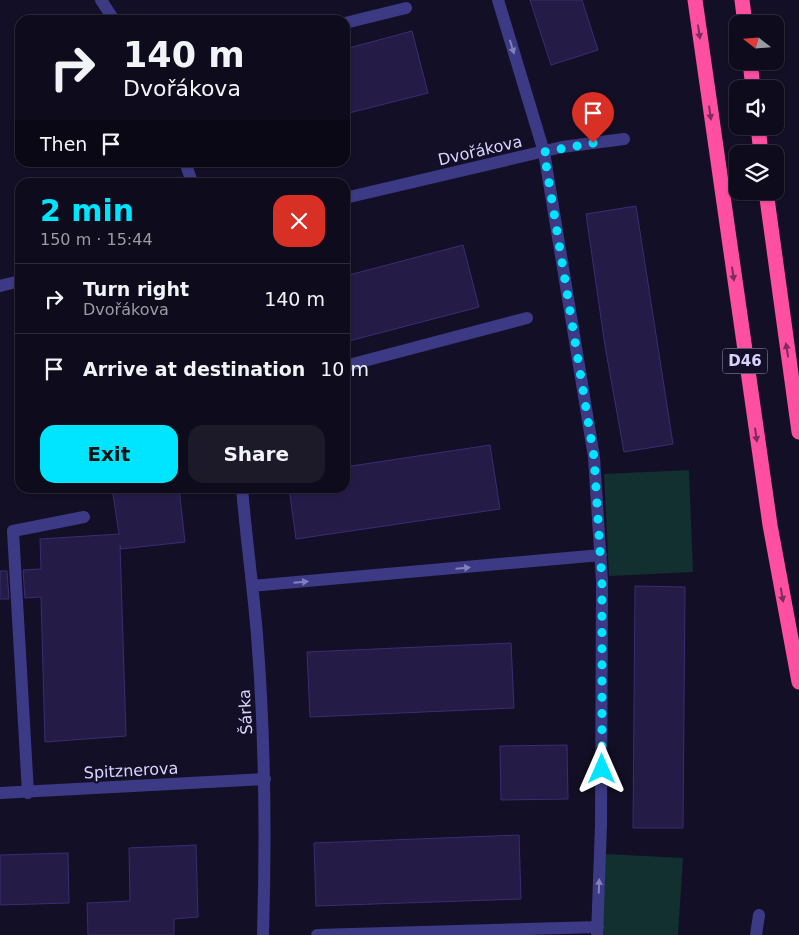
<!DOCTYPE html>
<html lang="en">
<head>
<meta charset="utf-8">
<style>
	body { margin:0; font-family:"DejaVu Sans",sans-serif; background:#1c1929; color:#f1f3f6; height:100vh; display:flex; flex-direction:column; font-size:19px; white-space:nowrap }
	* { box-sizing:border-box; margin:0 }
	p { font-size:16px; color:#9b9ba3 }
	.icon { flex:none; width:28px; height:28px; fill:none; stroke:currentColor; stroke-width:2; stroke-linecap:round; stroke-linejoin:round }
	.map { position:relative; flex:1; overflow:hidden }
	.panel { position:absolute; left:15px; top:178px; width:335px; height:315px; display:flex; flex-direction:column; background:#0e0b1c; border-radius:15px; box-shadow:0 1px 4px #0004,0 0 0 1px #2e2b3b }
	.panel>* { flex:none }
	.banner { position:absolute; left:15px; top:15px; width:335px; height:152px; border-radius:15px; box-shadow:0 1px 4px #0004,0 0 0 1px #2e2b3b; background:#0e0b1c; color:#f1f3f6; overflow:hidden }
	.needle { width:32px; rotate:287deg }
	.controls { position:absolute; left:729px; top:15px; display:grid; gap:10px }
	.controls a { display:grid; place-items:center; width:55px; height:55px; border-radius:10px; background:#0e0b1c; box-shadow:0 1px 4px #0004,0 0 0 1px #2e2b3b; font-size:25px }
	.pin { position:absolute; display:grid; place-items:center; width:42px; height:42px; color:#fff; margin:-51px -21px; border-radius:50% 50% 50% 0; rotate:-45deg; box-shadow:0 0 5px #0007 }
	.pin .icon { rotate:45deg }
	.me { position:absolute; width:55px; margin:-28px; rotate:0deg; stroke-linejoin:round; filter:drop-shadow(0 0 4px #0008) }
	.turn { display:flex; align-items:center; gap:18px; height:105px; padding:0 25px; font-size:22px }
	.turn .icon { width:65px; height:65px; stroke-width:2.5 }
	.turn b { display:block; font-size:35px; line-height:42px }
	.then { display:flex; align-items:center; height:48px; padding:0 25px; background:#0003; gap:10px; font-size:19px }
	.round { display:grid; place-items:center; flex:none; width:52px; height:52px; border-radius:15px; background:#1c1929 }
	.overview { display:flex; align-items:center; justify-content:space-between; height:85px; padding:0 25px }
	h1 { font-size:30px; font-weight:700; line-height:38px; color:#00e5ff }
	.cta { display:flex; gap:10px; margin-top:auto; padding:10px 25px }
	.cta a { flex:1; height:58px; border-radius:15px; background:#00e5ff; color:#111; font-size:20px; font-weight:700; line-height:58px; text-align:center }
	.cta a+a { background:#1c1929; color:#f1f3f6 }
	ul { padding:0; list-style:none }
	li { display:flex; align-items:center; gap:15px; height:70px; padding:0 25px; border-top:1px solid #2e2b3b }
	li div { flex:1 }
	li b { display:block; font-size:19px }
	li em { font-style:normal }
	.map>svg:first-child { display:block }
	.green { fill:#12302f }
	.building { fill:#241b47; stroke:#3b2d73 }
	.lines { fill:none; stroke-linecap:round; stroke-linejoin:round }
	.minor { stroke:#3d3a85; stroke-width:12 }
	.highway { stroke:#ff4fa3; stroke-width:15 }
	.oneway { fill:#7d2c5e }
	.oneway2 { fill:#837fbc }
	.route { stroke:#00e5ff; stroke-width:9; stroke-dasharray:0 16.2 }
	.labels { text-anchor:middle; stroke-width:4.5; stroke-linejoin:round; paint-order:stroke }
	.shield { fill:#130f26; stroke:#9e99be; stroke-width:1 }
	.shield-label { font-size:15px; font-weight:bold; fill:#d9d4ff }
	.street-label { font-size:16px; fill:#d9d4ff; stroke:#130f26 }
</style>
</head>
<body>
<div class="map">
<svg width="799" height="935" viewBox="0 0 799 935">
	<rect width="100%" height="100%" fill="#130f26"/>
	<path class="green" d="M689,470L693,572L609,576L604,474Z
		M605,854L683,858L678,935H601Z"/>
	<path class="building" d="M530,0H582L598,50L551,65Z
		M412,31L428,93L345,114V49Z
		M636,206L673,444L624,452L605,346L586,214Z
		M463,245L479,307L345,342V276Z
		M490,445L500,509L296,539L289,488H345V467Z
		M123,488H179L185,542L121,549L120,545L126,736L45,742L41,597L25,598L23,570L41,569L40,539L119,534L113,494L124,493Z
		M0,571H7L9,599H0Z
		M635,586L685,587L683,828H633Z
		M511,643L514,708L310,717L307,652Z
		M567,745L568,799L501,800L500,746Z
		M519,835L521,899L316,906L314,843Z
		M196,845L198,917L174,919V935H88L87,903L130,901L129,848Z
		M68,853L69,903L0,905V855Z"/>
	<g class="lines">
		<path class="minor" d="M101,0L114,20
			M498,0L544,152L594,457L602,581L601,825L597,935
			M345,23L406,8
			M185,162L192,182
			M345,198L562,147L624,139
			M0,286L20,281
			M345,366L527,318
			M242,488C246,537 253,586 257,635C265,735 266,835 263,935
			M252,586L601,555
			M0,793L265,779
			M28,793L13,531L84,517
			M317,935L598,927
			M756,935L759,915"/>
		<path class="highway" d="M695,0L770,525L799,682
			M742,0L745,24
			M750,61L753,89
			M758,126L761,154
			M766,191L799,432"/>
	</g>
	<defs><path id="oneway-solid" d="M-6-.8H1V-3.2L6.5 0L1 3.2V.8H-6Z" transform="scale(1.25)"/></defs>
	<g class="oneway">
		<use href="#oneway-solid" transform="translate(699 32) rotate(82)"/>
		<use href="#oneway-solid" transform="translate(710 113) rotate(82)"/>
		<use href="#oneway-solid" transform="translate(733 274) rotate(82)"/>
		<use href="#oneway-solid" transform="translate(787 350) rotate(-99)"/>
		<use href="#oneway-solid" transform="translate(756 435) rotate(82)"/>
		<use href="#oneway-solid" transform="translate(782 595) rotate(80)"/>
	</g>
	<g class="oneway2">
		<use href="#oneway-solid" transform="translate(512 47) rotate(73)"/>
		<use href="#oneway-solid" transform="translate(463 568) rotate(-5)"/>
		<use href="#oneway-solid" transform="translate(301 582) rotate(-5)"/>
		<use href="#oneway-solid" transform="translate(599 886) rotate(-88)"/>
	</g>
	<g class="lines">
		<path class="route" d="M593,143L544,152L594,457L602,581V769"/>
	</g>
	<g class="labels">
		<rect class="shield" x="722.5" y="348.5" width="45" height="25" rx="4"/>
		<g class="shield-label">
			<text x="745" y="366">D46</text>
		</g>
		<g class="street-label">
			<text transform="translate(480 150) rotate(-13)" y="6">Dvořákova</text>
			<text transform="translate(245 712) rotate(-93)" y="6">Šárka</text>
			<text transform="translate(131 770) rotate(-3)" y="6">Spitznerova</text>
		</g>
	</g>
</svg>
<div class="controls">
<a><svg class="needle" viewBox="-14 -14 28 28"><path d="M0-13l5 13h-10z" fill="#e53935"/><path d="M0 13l5-13h-10z" fill="#9b9ba3"/></svg></a>
<a><svg class="icon" aria-label="sound" viewBox="0 0 24 24"><path d="M4 9h4l5-4v14l-5-4H4zM17 9q2 3 0 6"/></svg></a>
<a><svg class="icon" aria-label="layers" viewBox="0 0 24 24"><path d="M12 4l9 5-9 5-9-5zM3 14l9 5 9-5"/></svg></a>
</div>
<div class="pin" style="left:593px;top:143px;background:#d93025"><svg class="icon" aria-label="arrive" viewBox="0 0 24 24"><path d="M6 21V4h12l-3 4 3 4H6"/></svg></div>
<svg class="me" style="left:602px;top:769px" viewBox="-20 -20 40 40"><path d="M0-17L14 15 0 8-14 15z" fill="#00e5ff" stroke="#fff" stroke-width="4"/></svg>
<div class="banner">
<div class="turn"><svg class="icon" aria-label="right" viewBox="0 0 24 24"><path d="M7 20v-9h11M14 6l5 5-5 5"/></svg><div><b>140 m</b>Dvořákova</div></div>
<div class="then">Then<svg class="icon" aria-label="arrive" viewBox="0 0 24 24"><path d="M6 21V4h12l-3 4 3 4H6"/></svg></div>
</div>
<section class="panel">
<div class="overview"><div><h1>2 min</h1><p>150 m · 15:44</p></div><a class="round" style="background:#d93025;color:#fff"><svg class="icon" aria-label="close" viewBox="0 0 24 24"><path d="M6 6l12 12M18 6L6 18"/></svg></a></div>
<ul>
<li><svg class="icon" aria-label="right" viewBox="0 0 24 24"><path d="M7 20v-9h11M14 6l5 5-5 5"/></svg><div><b>Turn right</b><p>Dvořákova</p></div><em>140 m</em></li>
<li><svg class="icon" aria-label="arrive" viewBox="0 0 24 24"><path d="M6 21V4h12l-3 4 3 4H6"/></svg><div><b>Arrive at destination</b></div><em>10 m</em></li>
</ul>
<div class="cta"><a>Exit</a><a>Share</a></div>
</section>
</div>
</body>
</html>
